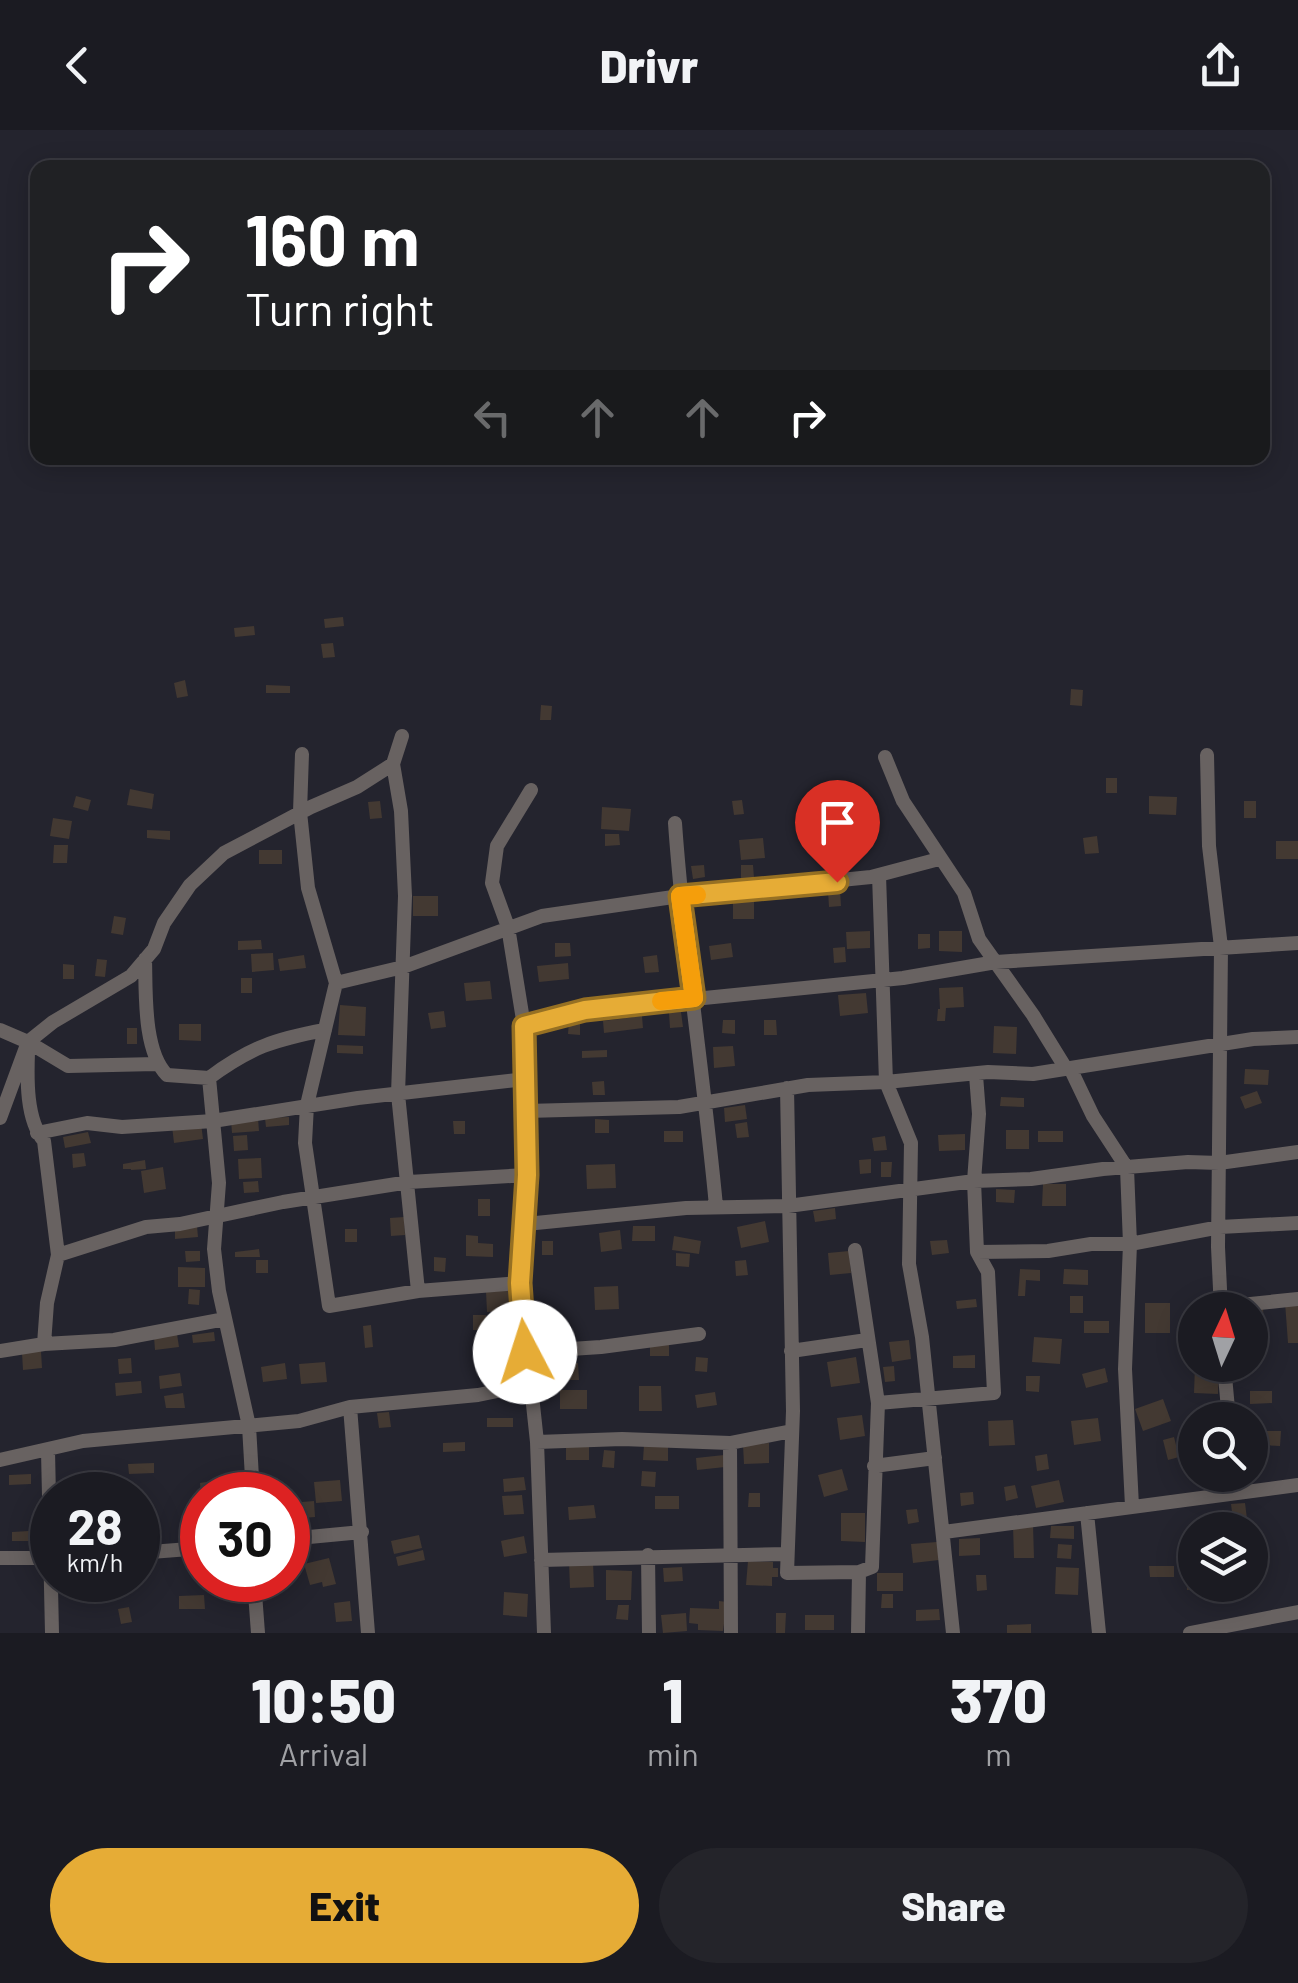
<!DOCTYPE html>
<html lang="en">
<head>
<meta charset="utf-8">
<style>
	body { margin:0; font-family:Barlow,sans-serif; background:#24242a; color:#f1f3f6; height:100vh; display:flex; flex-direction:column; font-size:38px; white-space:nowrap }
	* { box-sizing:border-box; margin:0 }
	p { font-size:32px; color:#a0a1a5 }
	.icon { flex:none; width:55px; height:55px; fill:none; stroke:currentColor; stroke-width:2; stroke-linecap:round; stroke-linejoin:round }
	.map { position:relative; height:1503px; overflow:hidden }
	.sheet { display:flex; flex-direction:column; background:#1b1b22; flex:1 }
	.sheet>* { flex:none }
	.banner { position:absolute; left:30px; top:30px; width:1240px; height:305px; border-radius:20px; box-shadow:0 5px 25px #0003,0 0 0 2px #393940; background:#202124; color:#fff; overflow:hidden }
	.needle { width:65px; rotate:4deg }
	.buttons { position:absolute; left:1178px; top:1162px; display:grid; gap:20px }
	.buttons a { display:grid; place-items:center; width:90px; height:90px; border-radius:50%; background:#1b1b22; box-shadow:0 5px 25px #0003,0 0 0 2px #393940; font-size:50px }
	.speed { position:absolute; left:30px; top:1342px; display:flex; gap:20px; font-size:50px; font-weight:700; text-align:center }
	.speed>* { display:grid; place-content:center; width:130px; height:130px; border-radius:50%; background:#1b1b22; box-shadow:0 5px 25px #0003,0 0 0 2px #393940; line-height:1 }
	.speed small { font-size:25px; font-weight:400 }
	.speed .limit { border:15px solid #d22; background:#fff; color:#111 }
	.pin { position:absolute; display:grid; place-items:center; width:85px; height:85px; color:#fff; margin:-102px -42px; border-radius:50% 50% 50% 0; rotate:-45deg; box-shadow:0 0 10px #0007 }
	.pin .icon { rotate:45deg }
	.me { position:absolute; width:110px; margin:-55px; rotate:355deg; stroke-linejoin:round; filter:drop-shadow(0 0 8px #0008) }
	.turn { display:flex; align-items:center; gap:35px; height:210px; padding:0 50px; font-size:45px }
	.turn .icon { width:130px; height:130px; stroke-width:2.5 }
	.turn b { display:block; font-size:70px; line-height:85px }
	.lanes { display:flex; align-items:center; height:95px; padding:0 50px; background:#0003; justify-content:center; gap:50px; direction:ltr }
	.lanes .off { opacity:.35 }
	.eta { display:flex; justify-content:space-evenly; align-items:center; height:170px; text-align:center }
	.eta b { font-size:60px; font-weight:800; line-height:70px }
	.cta { display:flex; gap:20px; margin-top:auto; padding:20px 50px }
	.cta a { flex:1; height:115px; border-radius:60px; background:#e6ac36; color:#111; font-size:40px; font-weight:800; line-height:115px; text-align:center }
	.cta a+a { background:#24242a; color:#f1f3f6 }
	header { display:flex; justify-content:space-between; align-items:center; height:130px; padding:0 50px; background:#1b1b22; font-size:45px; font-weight:800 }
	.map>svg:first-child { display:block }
	.building { fill:#433932 }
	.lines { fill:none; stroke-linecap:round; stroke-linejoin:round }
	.minor { stroke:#686261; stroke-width:14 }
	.route-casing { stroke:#967023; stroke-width:25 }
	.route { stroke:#e6ac36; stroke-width:18 }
	.slow { stroke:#f59e0b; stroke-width:18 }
</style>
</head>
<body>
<header><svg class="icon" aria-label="back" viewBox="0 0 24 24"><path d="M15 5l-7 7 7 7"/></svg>Drivr<svg class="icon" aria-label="share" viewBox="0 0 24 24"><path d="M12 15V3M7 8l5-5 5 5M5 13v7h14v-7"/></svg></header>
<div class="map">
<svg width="1298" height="1503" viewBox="0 0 1298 1503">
	<rect width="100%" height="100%" fill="#24242e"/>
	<path class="building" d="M343,487L344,496L325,498L324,489Z
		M254,496L255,505L235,507L234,498Z
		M333,513L335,527L323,528L321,514Z
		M185,550L188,566L177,568L174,553Z
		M266,555L290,556V563H266Z
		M1071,559L1083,560L1082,576L1070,575Z
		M541,575L552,576L551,590H540Z
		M1106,648H1117V663H1106Z
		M130,659L154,664L152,679L127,675Z
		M76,666L91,670L88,681L73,677Z
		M1149,666L1177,667L1176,685L1149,684Z
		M742,670L744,684L734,685L732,671Z
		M380,671L382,688L370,689L368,672Z
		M1244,671H1256V688H1244Z
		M602,677L631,679L629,701L601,699Z
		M53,688L72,691L69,709L50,706Z
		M147,700L170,701V710L147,708Z
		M848,700L852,727L830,730L826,703Z
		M605,704H619L620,715L605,716Z
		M1097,706L1099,723L1085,724L1083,708Z
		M763,708L765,728L741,730L739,710Z
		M1276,711H1298V729H1276Z
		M54,715H68L67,733H53Z
		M259,720H282V734H259Z
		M704,735L705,747L693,749L691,736Z
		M741,735H753L754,748L741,749Z
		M840,760L841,776L829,777L828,761Z
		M413,766H438V786H413Z
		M733,771H754V789H733Z
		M114,786L126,788L123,805L111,803Z
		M870,801V818L847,819L846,802Z
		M939,801H962V822L939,821Z
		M918,804H930V818L918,819Z
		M261,810L262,819L238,820V811Z
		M555,813H570L571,826L555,827Z
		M731,813L733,827L711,830L709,816Z
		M845,817L846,832L834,833L833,818Z
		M273,823L274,840L252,842L251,824Z
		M304,825L306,838L280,841L278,829Z
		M657,825L659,842L645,843L643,827Z
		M97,829L107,830L105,847L95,846Z
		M568,833L569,849L539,852L537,836Z
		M63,834L74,835V849H63Z
		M241,848H252V863H241Z
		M490,851L492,869L466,871L464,853Z
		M963,857L964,877L946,878L945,891H937L938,879H940L939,858Z
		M866,863L868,883L840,886L838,865Z
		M340,875L366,877L365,906L338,905Z
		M444,881L446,897L431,899L428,883Z
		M681,882L683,897L670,898L669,883Z
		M642,886L643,898L604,903L603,891Z
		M723,890H735V904L722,903Z
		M764,890H776L777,905H764Z
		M569,891H580V905L568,904Z
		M179,894H201V911L179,910Z
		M994,896L1017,897L1016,924L993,923Z
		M127,898H137V914H127Z
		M337,915L363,916V924L337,923Z
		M733,916L735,936L714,938L713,917Z
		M607,920V927L582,928V921Z
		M1245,939L1269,940L1268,955L1244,954Z
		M604,951L605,965H593L592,952Z
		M1257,961L1262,973L1245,979L1240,967Z
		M1001,967L1024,968V977L1000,976Z
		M745,975L747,989L725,992L724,978Z
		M289,987V995L266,997L265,988Z
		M258,988L259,1001L232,1003L231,990Z
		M595,989L609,990V1003H595Z
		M453,991H465V1004H454Z
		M747,992L749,1007L737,1008L735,994Z
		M201,993L203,1009L174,1013L172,996Z
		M1006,1000H1029V1019H1006Z
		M664,1001H683V1012H664Z
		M1038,1001H1063V1012H1038Z
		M88,1002L91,1013L65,1018L63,1007Z
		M965,1004V1020L939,1021L938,1005Z
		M247,1005L248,1020L234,1021L233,1006Z
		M885,1006L887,1020L874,1021L872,1008Z
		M84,1023L86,1036L73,1038L72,1024Z
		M261,1028L262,1048L239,1049L238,1029Z
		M871,1029V1043L860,1044L859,1030Z
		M145,1030L146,1039L131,1040V1036V1039H123V1034Z
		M881,1032H892L891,1047H881Z
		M615,1034L616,1058L587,1059L586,1035Z
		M163,1037L166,1059L144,1063L141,1041Z
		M258,1051L259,1062L244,1063L243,1052Z
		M1043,1054H1066V1076H1042Z
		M996,1059L1015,1060L1014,1073L996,1072Z
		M478,1069H490V1086H478Z
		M835,1078L836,1089L815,1092L813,1081Z
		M404,1087L405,1105L391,1106L390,1088Z
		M765,1091L769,1112L741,1118L737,1097Z
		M197,1096L198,1107L175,1109V1097Z
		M633,1096H655V1111H632Z
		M345,1099H357V1112H345Z
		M620,1100L622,1119L601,1122L599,1103Z
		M466,1105L478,1106V1113L493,1114V1127L466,1126Z
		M674,1106L701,1111L699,1124L672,1120Z
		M947,1110L949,1123L932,1125L930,1111Z
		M542,1111H553V1125H542Z
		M259,1119L260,1127H235V1122Z
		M185,1121H200V1131L186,1132Z
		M849,1121L851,1143L830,1145L828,1123Z
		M676,1123L690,1124L689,1137L676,1136Z
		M434,1127L446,1128L445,1142L434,1141Z
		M256,1130H268V1143H256Z
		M746,1130L748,1145L736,1146L735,1131Z
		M178,1137L205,1138V1157H178Z
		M1020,1139L1040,1140V1151L1026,1150L1025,1166H1018Z
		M1064,1139L1088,1140V1155L1063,1154Z
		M618,1156L619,1179L595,1180L594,1157Z
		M189,1159L200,1160L199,1175L188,1174Z
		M510,1160L511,1181L487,1182L486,1161Z
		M1070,1166H1083V1183H1070Z
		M976,1169L977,1177L957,1179L956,1171Z
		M1285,1172H1298V1213H1288Z
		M1145,1173H1170V1203H1145Z
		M1263,1178L1264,1194L1251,1195L1250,1179Z
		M473,1185H486V1200H473Z
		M1084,1191H1109V1203H1084Z
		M371,1195L373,1217L365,1218L363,1196Z
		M214,1202L215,1211L193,1213L192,1205Z
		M177,1204L179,1217L155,1220L154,1207Z
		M1034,1207L1062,1209L1060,1234L1032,1232Z
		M517,1209L519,1232L493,1234L492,1211Z
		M909,1210L911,1229L892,1232L889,1212Z
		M650,1211H669V1226H650Z
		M41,1221L42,1238L23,1240L22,1223Z
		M975,1225V1238H953V1226Z
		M696,1227L708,1228L707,1242L695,1241Z
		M856,1227L860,1253L831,1257L827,1232Z
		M131,1228L132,1243L119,1244L118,1229Z
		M325,1232L327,1252L301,1254L299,1234Z
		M285,1233L287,1249L263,1252L261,1237Z
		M578,1233L579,1250H566L565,1234Z
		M894,1236L895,1251L885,1252L883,1237Z
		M1195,1236H1219L1218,1264L1194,1263Z
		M1105,1238L1108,1252L1086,1258L1082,1244Z
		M180,1243L182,1256L160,1259L159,1246Z
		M1026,1246H1040L1039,1262L1026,1261Z
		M141,1251L142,1263L116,1266L115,1253Z
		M639,1256H661L662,1281H639Z
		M560,1260H587V1279H560Z
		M1250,1261H1272V1273L1250,1274Z
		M715,1262L717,1275L697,1278L695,1265Z
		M183,1263L185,1278H166L164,1266Z
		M1163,1269L1171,1291L1143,1301L1135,1279Z
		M389,1282L391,1297L379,1298L377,1283Z
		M862,1285L865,1306L840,1310L837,1288Z
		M487,1288H513V1297H487Z
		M1098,1288L1101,1311L1074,1315L1071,1291Z
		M1013,1290L1015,1315L989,1316L988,1291Z
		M1263,1301H1281L1280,1316L1262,1315Z
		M1174,1307L1179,1327L1168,1330L1163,1310Z
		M465,1312V1321L443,1322V1313Z
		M769,1313V1333L744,1334L743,1315Z
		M644,1315L668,1316V1331L643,1330Z
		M566,1317H589V1330H566Z
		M604,1320L615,1321L614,1338L602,1337Z
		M1047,1324L1049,1339L1037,1341L1035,1326Z
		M724,1325L725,1337L697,1340L696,1328Z
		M154,1333V1343L129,1344L128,1334Z
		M842,1339L848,1360L824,1367L818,1345Z
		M642,1341L656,1342L655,1357L641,1356Z
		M31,1344V1354L9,1355V1345Z
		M524,1347L526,1360L504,1362L503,1349Z
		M224,1349L225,1360L201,1363L200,1353Z
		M340,1350L342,1371L316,1373L314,1352Z
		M1059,1350L1064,1372L1036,1378L1031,1356Z
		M285,1354L287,1365H263L262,1356Z
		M1015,1355L1018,1368L1006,1371L1004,1357Z
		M973,1362L974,1374L961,1376L960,1363Z
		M749,1363H760V1377H748Z
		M522,1365L524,1384L504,1385L502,1366Z
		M655,1366H679V1379H655Z
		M314,1371L315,1387L303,1388L302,1372Z
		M1245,1373L1247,1389L1233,1390L1231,1374Z
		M594,1375L596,1388L569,1390L568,1377Z
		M917,1379L919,1392L908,1394L906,1380Z
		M841,1383H865V1412L841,1411Z
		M1033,1395L1034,1428H1014L1013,1396Z
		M1051,1396H1074V1409L1050,1408Z
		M29,1401V1411H12V1402Z
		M419,1405L422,1418L394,1424L391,1411Z
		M524,1406L527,1423L504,1427L501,1411Z
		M980,1408V1425L959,1426V1409Z
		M937,1412L939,1430L913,1433L911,1414Z
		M1058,1414L1072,1415L1071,1429L1057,1428Z
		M423,1420L425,1430L398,1436L396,1427Z
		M198,1424L199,1440H187V1425Z
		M329,1428L336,1454L323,1457L322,1452L310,1455L304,1434Z
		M748,1431L773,1432V1438H778V1447H772V1456L746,1455Z
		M569,1432H593L594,1457L570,1458Z
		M1149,1436H1174V1447H1150Z
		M682,1437L683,1451L664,1452L663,1438Z
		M1056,1437L1079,1438L1078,1465L1055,1464Z
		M1186,1439H1195V1455H1212L1213,1458L1187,1460Z
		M606,1440L632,1441L631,1470H606Z
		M877,1443H903V1461H877Z
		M976,1445H986L987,1460L977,1461Z
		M504,1462L528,1464L527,1487L503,1485Z
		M882,1464H893V1478H881Z
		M204,1465L205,1479H179V1466Z
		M350,1471L352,1491L336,1492L334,1473Z
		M719,1471L727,1472L723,1501L698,1500V1494L689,1493L690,1478L719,1479Z
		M618,1475H629L628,1490L616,1489Z
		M129,1477L132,1492L121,1494L118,1479Z
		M939,1479L940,1490L916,1491V1480Z
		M686,1483L687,1501L663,1503L661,1485Z
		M776,1483H786L785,1503H776Z
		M805,1485H834V1500H805Z
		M1031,1494V1503H1007V1495Z"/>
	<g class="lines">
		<path class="minor" d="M302,624L300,682L308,758L336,853L307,975L305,1013L329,1176L418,1161L520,1153
			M1207,625L1209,716L1221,817L1218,1117L1221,1180
			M885,627L903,671L964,763L979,809L1033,885L1065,937L1071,940L1093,986L1127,1038L1130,1114L1125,1239L1132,1376
			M393,634L401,681L405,766L398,964L418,1161
			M531,660L497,716L492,753L508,797L524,896L527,1045L520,1153L537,1312L544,1503
			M675,693C684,822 704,948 716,1076
			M879,745L886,952L911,1013L909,1134L922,1207L953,1503
			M145,829C146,862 143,921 167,945L209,948C249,918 275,909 325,900
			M336,853L403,837L542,786L680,766L871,747L939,729
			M524,896L585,880L903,848L996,832L1298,813
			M0,900L28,912L68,936L156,934
			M28,922C27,949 26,990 44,1011L58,1125L47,1173L44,1214
			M209,948L219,1053L214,1119L219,1161L249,1296L253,1365
			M787,958L793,1281L787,1443L859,1442L872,1437L878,1273L855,1120
			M526,981L679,977L808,955L886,952L988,942L1033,944L1253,909L1298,907
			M0,988L28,912L53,892L131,846L154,819L164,793L190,755L224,723L311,677L357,657L393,634L402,606
			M37,1003L87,993L122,997L213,991L358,968L525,949
			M526,1094L686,1078L788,1076L974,1051L1031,1049L1103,1039L1188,1032L1219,1033L1298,1022
			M977,1122L1048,1121L1091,1114H1130L1220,1097L1298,1093
			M58,1125L146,1097L180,1094L283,1072L409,1052L527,1045
			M1221,1177L1298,1169
			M0,1221L44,1214L114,1210L225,1189
			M791,1221L867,1210
			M525,1222L601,1217L699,1204
			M1224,1235L1229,1290
			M878,1273L994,1263L988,1142L977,1122L974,1051L979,984L976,945
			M350,1277L368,1503
			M537,1312L622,1309L730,1313L792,1301
			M730,1313L731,1503
			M48,1321L52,1503
			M0,1330L83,1311L299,1291L350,1277L478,1265L531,1254
			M874,1336L935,1328
			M1087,1383L1099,1503
			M944,1402L1298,1355
			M288,1409L362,1402
			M138,1423L202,1418
			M648,1425L649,1503
			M0,1428H52
			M541,1430L787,1424
			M254,1450L258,1503
			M858,1503L859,1442
			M1190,1503L1298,1482"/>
	</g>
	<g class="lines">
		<defs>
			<path id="route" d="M525,1222L520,1153L527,1045L524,896L585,880L694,868L680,766L837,752"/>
		</defs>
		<use href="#route" class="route-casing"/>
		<use href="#route" class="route"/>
		<path class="slow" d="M661,871L694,868L680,766L697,765"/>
	</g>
</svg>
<div class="buttons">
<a><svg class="needle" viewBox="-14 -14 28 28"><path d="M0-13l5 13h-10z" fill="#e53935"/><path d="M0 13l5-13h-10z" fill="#a0a1a5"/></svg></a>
<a><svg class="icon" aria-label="search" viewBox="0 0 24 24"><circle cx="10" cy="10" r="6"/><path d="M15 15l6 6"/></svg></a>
<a><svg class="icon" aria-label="layers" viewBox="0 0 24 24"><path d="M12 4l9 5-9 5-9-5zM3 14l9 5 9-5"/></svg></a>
</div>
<div class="speed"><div>28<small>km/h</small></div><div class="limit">30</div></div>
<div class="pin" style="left:837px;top:752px;background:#d93025"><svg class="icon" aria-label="arrive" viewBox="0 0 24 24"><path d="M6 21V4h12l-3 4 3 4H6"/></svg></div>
<svg class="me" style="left:525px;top:1222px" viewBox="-20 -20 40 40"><circle r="19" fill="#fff"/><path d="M0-13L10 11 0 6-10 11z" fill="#e6ac36"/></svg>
<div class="banner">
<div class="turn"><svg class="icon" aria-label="right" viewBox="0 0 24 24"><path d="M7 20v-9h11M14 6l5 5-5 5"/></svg><div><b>160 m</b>Turn right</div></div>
<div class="lanes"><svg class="icon off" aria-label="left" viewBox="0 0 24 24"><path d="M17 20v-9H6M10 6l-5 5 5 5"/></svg><svg class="icon off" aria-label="ahead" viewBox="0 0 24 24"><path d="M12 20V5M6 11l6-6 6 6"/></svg><svg class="icon off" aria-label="ahead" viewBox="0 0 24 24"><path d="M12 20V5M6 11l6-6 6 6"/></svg><svg class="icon" aria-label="right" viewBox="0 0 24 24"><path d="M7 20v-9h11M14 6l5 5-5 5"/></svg></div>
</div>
</div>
<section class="sheet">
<div class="eta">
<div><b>10:50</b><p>Arrival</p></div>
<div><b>1</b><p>min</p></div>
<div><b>370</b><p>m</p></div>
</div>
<div class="cta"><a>Exit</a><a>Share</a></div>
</section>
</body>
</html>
